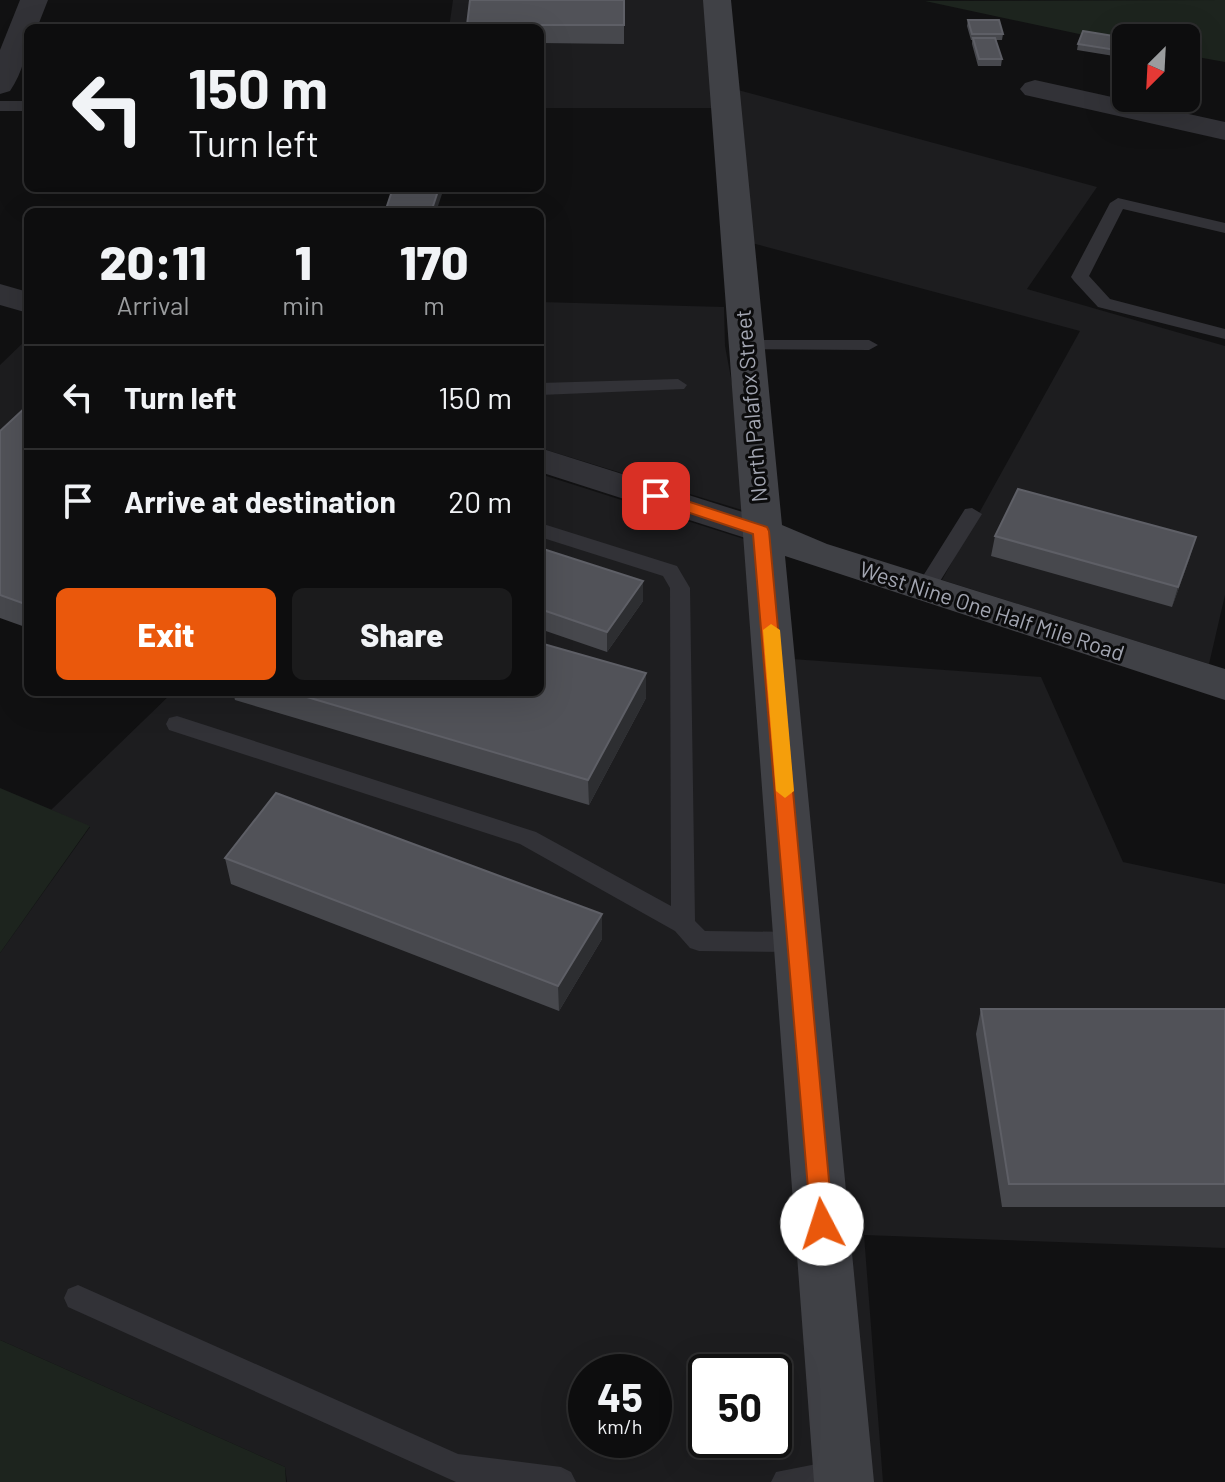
<!DOCTYPE html>
<html lang="en">
<head>
<meta charset="utf-8">
<style>
	body { margin:0; font-family:Barlow,sans-serif; background:#1b1b1c; color:#f1f3f6; height:100vh; display:flex; flex-direction:column; font-size:30px; white-space:nowrap }
	* { box-sizing:border-box; margin:0 }
	p { font-size:26px; color:#9a9c9e }
	.icon { flex:none; width:44px; height:44px; fill:none; stroke:currentColor; stroke-width:2; stroke-linecap:round; stroke-linejoin:round }
	.map { position:relative; flex:1; overflow:hidden }
	.sheet { position:absolute; left:24px; top:208px; width:520px; height:488px; display:flex; flex-direction:column; background:#0d0d0e; border-radius:12px; box-shadow:0 8px 32px #0002,0 0 0 2px #2d2d2e }
	.sheet>* { flex:none }
	.guide { position:absolute; left:24px; top:24px; width:520px; height:168px; border-radius:12px; box-shadow:0 8px 32px #0002,0 0 0 2px #2d2d2e; background:#0d0d0e; color:#f1f3f6; overflow:hidden }
	.needle { width:52px; rotate:204deg }
	.tools { position:absolute; left:1112px; top:24px; display:grid; gap:16px }
	.tools a { display:grid; place-items:center; width:88px; height:88px; border-radius:12px; background:#0d0d0e; box-shadow:0 8px 32px #0002,0 0 0 2px #2d2d2e; font-size:40px }
	.speed { position:absolute; left:568px; top:1354px; display:flex; gap:16px; font-size:40px; font-weight:700; text-align:center }
	.speed>* { display:grid; place-content:center; width:104px; height:104px; border-radius:50%; background:#0d0d0e; box-shadow:0 8px 32px #0002,0 0 0 2px #2d2d2e; line-height:1 }
	.speed small { font-size:20px; font-weight:400 }
	.speed .limit { border:4px solid #111; border-radius:12px; background:#fff; color:#111 }
	.pin { position:absolute; display:grid; place-items:center; width:68px; height:68px; color:#fff; margin:-34px; border-radius:16px; box-shadow:0 4px 12px #0006 }
	.me { position:absolute; width:88px; margin:-44px; rotate:355deg; stroke-linejoin:round; filter:drop-shadow(0 0 6px #0008) }
	.turn { display:flex; align-items:center; gap:28px; height:168px; padding:0 32px; font-size:36px }
	.turn .icon { width:104px; height:104px; stroke-width:2.5 }
	.turn b { display:block; font-size:56px; line-height:68px }
	.eta { display:flex; justify-content:space-evenly; align-items:center; height:136px; text-align:center }
	.eta b { font-size:48px; font-weight:800; line-height:56px }
	.primary-button { display:flex; gap:16px; margin-top:auto; padding:16px 32px }
	.primary-button a { flex:1; height:92px; border-radius:12px; background:#ea580c; color:#fff; font-size:32px; font-weight:800; line-height:92px; text-align:center }
	.primary-button a+a { background:#1b1b1c; color:#f1f3f6 }
	ul { padding:0; list-style:none }
	li { display:flex; align-items:center; gap:24px; height:104px; padding:0 32px; border-top:2px solid #2d2d2e }
	li div { flex:1 }
	li b { display:block; font-size:30px }
	li em { font-style:normal }
	.map>svg:first-child { display:block }
	.built { fill:#1d1d1f; fill-rule:evenodd }
	.green { fill:#1d241e }
	.lines { fill:none; stroke-linecap:round; stroke-linejoin:round }
	.lane { fill:#323237; fill-rule:evenodd }
	.street { fill:#323237; fill-rule:evenodd }
	.secondary { fill:#404146; fill-rule:evenodd }
	.wall { fill:#47484d }
	.shaded-wall { fill:#2d2e31 }
	.building { fill:#515258; stroke:#5e5f66; stroke-width:2 }
	.route { fill:#ea580c; stroke:#983908; stroke-width:2 }
	.slow { fill:#f59e0b }
	.labels { text-anchor:middle; stroke-width:6; stroke-linejoin:round; paint-order:stroke }
	.street-label { font-size:22px; fill:#a3a6b2; stroke:#0c0c0d }
</style>
</head>
<body>
<div class="map">
<svg width="1225" height="1482" viewBox="0 0 1225 1482">
	<rect width="100%" height="100%" fill="#111112"/>
	<path class="built" d="M453,0H705L712,108H540V28H449Z
		M738,90L1097,187L1027,289L1225,346V595L1209,664L942,580L1080,331L752,243Z
		M540,302L724,307L725,346L733,389L742,510L540,448Z
		M28,338V623L0,612V365Z
		M540,474L744,539L817,1482H287L285,1467L0,1340V953L90,827L51,810L173,692H540ZM586,1372H654V1440H586ZM706,1372H774V1440H706Z
		M792,659L1041,677L1123,862L1225,884V1248L864,1235L883,1482H870Z"/>
	<path class="green" d="M1225,0V62L1186,55V38H1126V44L925,1Z
		M0,788L90,826L0,953Z
		M0,1340L285,1467L286,1482H0Z"/>
	<g class="lines">
		<path class="lane" d="M0,101H28V111H0Z
			M1118,198L1225,223V233L1123,209L1089,276L1110,299L1225,329V339L1098,307L1074,281L1071,277L1110,203Z
			M746,340H869L878,345L869,350L740,349L737,345L740,341Z
			M678,379L687,385L684,389L540,395V383Z
			M972,508L982,514L932,594H918L915,589L918,584L965,509Z
			M540,523L677,566L690,588L695,921L705,931L798,932L807,935L810,942L807,949L798,952L699,951L690,948L675,931L520,844L169,730L166,724L169,718L177,716L536,832L671,906L670,588L663,576L540,537Z
			M78,1285L458,1454L561,1467L571,1472L576,1482H456L68,1307L64,1298L68,1289Z
			M842,1459L852,1464L857,1474L853,1482H771L776,1472Z"/>
		<path class="street" d="M20,0H48L37,28H28C28,50 23,72 10,91L0,94V50Z
			M1035,80L1225,122V140L1025,95L1020,89L1025,83Z
			M0,284L28,292V313L0,305Z
			M540,448L774,522L780,531L774,540L761,543L540,472Z"/>
		<path class="secondary" d="M703,0H731L782,525L827,544L1225,669V700L785,556L874,1482H814Z"/>
	</g>
	<path class="wall" d="M624,0V44L540,43V28H467V25Z
		M968,20L1003,34L1002,40H996L1002,59L1001,66H978L972,44V40H971L967,26Z
		M1126,38L1120,57L1077,50L1078,44Z
		M28,405V628L0,618V431Z
		M995,536L1190,557L1172,607L991,556Z
		M540,548L643,601L607,652L540,629Z
		M646,673V698L589,805L235,700L233,692H540Z
		M225,858L602,939L559,1011L231,884Z
		M981,1009H1225V1207H1002L976,1034Z"/>
	<path class="shaded-wall" d="M439,188H444L436,212H431Z
		M1196,537L1190,557L1172,607L1178,587Z
		M643,581V601L607,652V632Z
		M646,673V698L589,805L588,780Z
		M602,914V939L559,1011L558,986Z"/>
	<path class="building" d="M470,0H624V25H467Z
		M968,20H999L1003,34H972Z
		M1083,31L1126,38L1122,51L1078,44Z
		M973,38H995L1002,59H979Z
		M393,188H439L431,212H385Z
		M28,405V605L0,595V431Z
		M1018,489L1196,537L1178,587L995,536Z
		M540,548L643,581L607,632L540,609Z
		M540,643L646,673L588,780L290,692H540Z
		M276,793L602,914L558,986L225,858Z
		M981,1009H1225V1184H1009Z"/>
	<path class="route" d="M656,491L767,527L769,531L833,1224L830,1231L822,1234L814,1231L811,1224L753,534L651,500L648,496Z"/>
	<path class="slow" d="M771,624L780,630L794,791L785,798L776,791L763,630Z"/>
	<g class="labels">
		<g class="street-label">
			<text transform="translate(751 406) rotate(-95)" y="8">North Palafox Street</text>
			<text transform="translate(992 611) rotate(18)" y="8">West Nine One Half Mile Road</text>
		</g>
	</g>
</svg>
<div class="tools">
<a><svg class="needle" viewBox="-14 -14 28 28"><path d="M0-13l5 13h-10z" fill="#e53935"/><path d="M0 13l5-13h-10z" fill="#9a9c9e"/></svg></a>
</div>
<div class="speed"><div>45<small>km/h</small></div><div class="limit">50</div></div>
<div class="pin" style="left:656px;top:496px;background:#d93025"><svg class="icon" aria-label="arrive" viewBox="0 0 24 24"><path d="M6 21V4h12l-3 4 3 4H6"/></svg></div>
<svg class="me" style="left:822px;top:1224px" viewBox="-20 -20 40 40"><circle r="19" fill="#fff"/><path d="M0-13L10 11 0 6-10 11z" fill="#ea580c"/></svg>
<div class="guide">
<div class="turn"><svg class="icon" aria-label="left" viewBox="0 0 24 24"><path d="M17 20v-9H6M10 6l-5 5 5 5"/></svg><div><b>150 m</b>Turn left</div></div>
</div>
<section class="sheet">
<div class="eta">
<div><b>20:11</b><p>Arrival</p></div>
<div><b>1</b><p>min</p></div>
<div><b>170</b><p>m</p></div>
</div>
<ul>
<li><svg class="icon" aria-label="left" viewBox="0 0 24 24"><path d="M17 20v-9H6M10 6l-5 5 5 5"/></svg><div><b>Turn left</b></div><em>150 m</em></li>
<li><svg class="icon" aria-label="arrive" viewBox="0 0 24 24"><path d="M6 21V4h12l-3 4 3 4H6"/></svg><div><b>Arrive at destination</b></div><em>20 m</em></li>
</ul>
<div class="primary-button"><a>Exit</a><a>Share</a></div>
</section>
</div>
</body>
</html>
